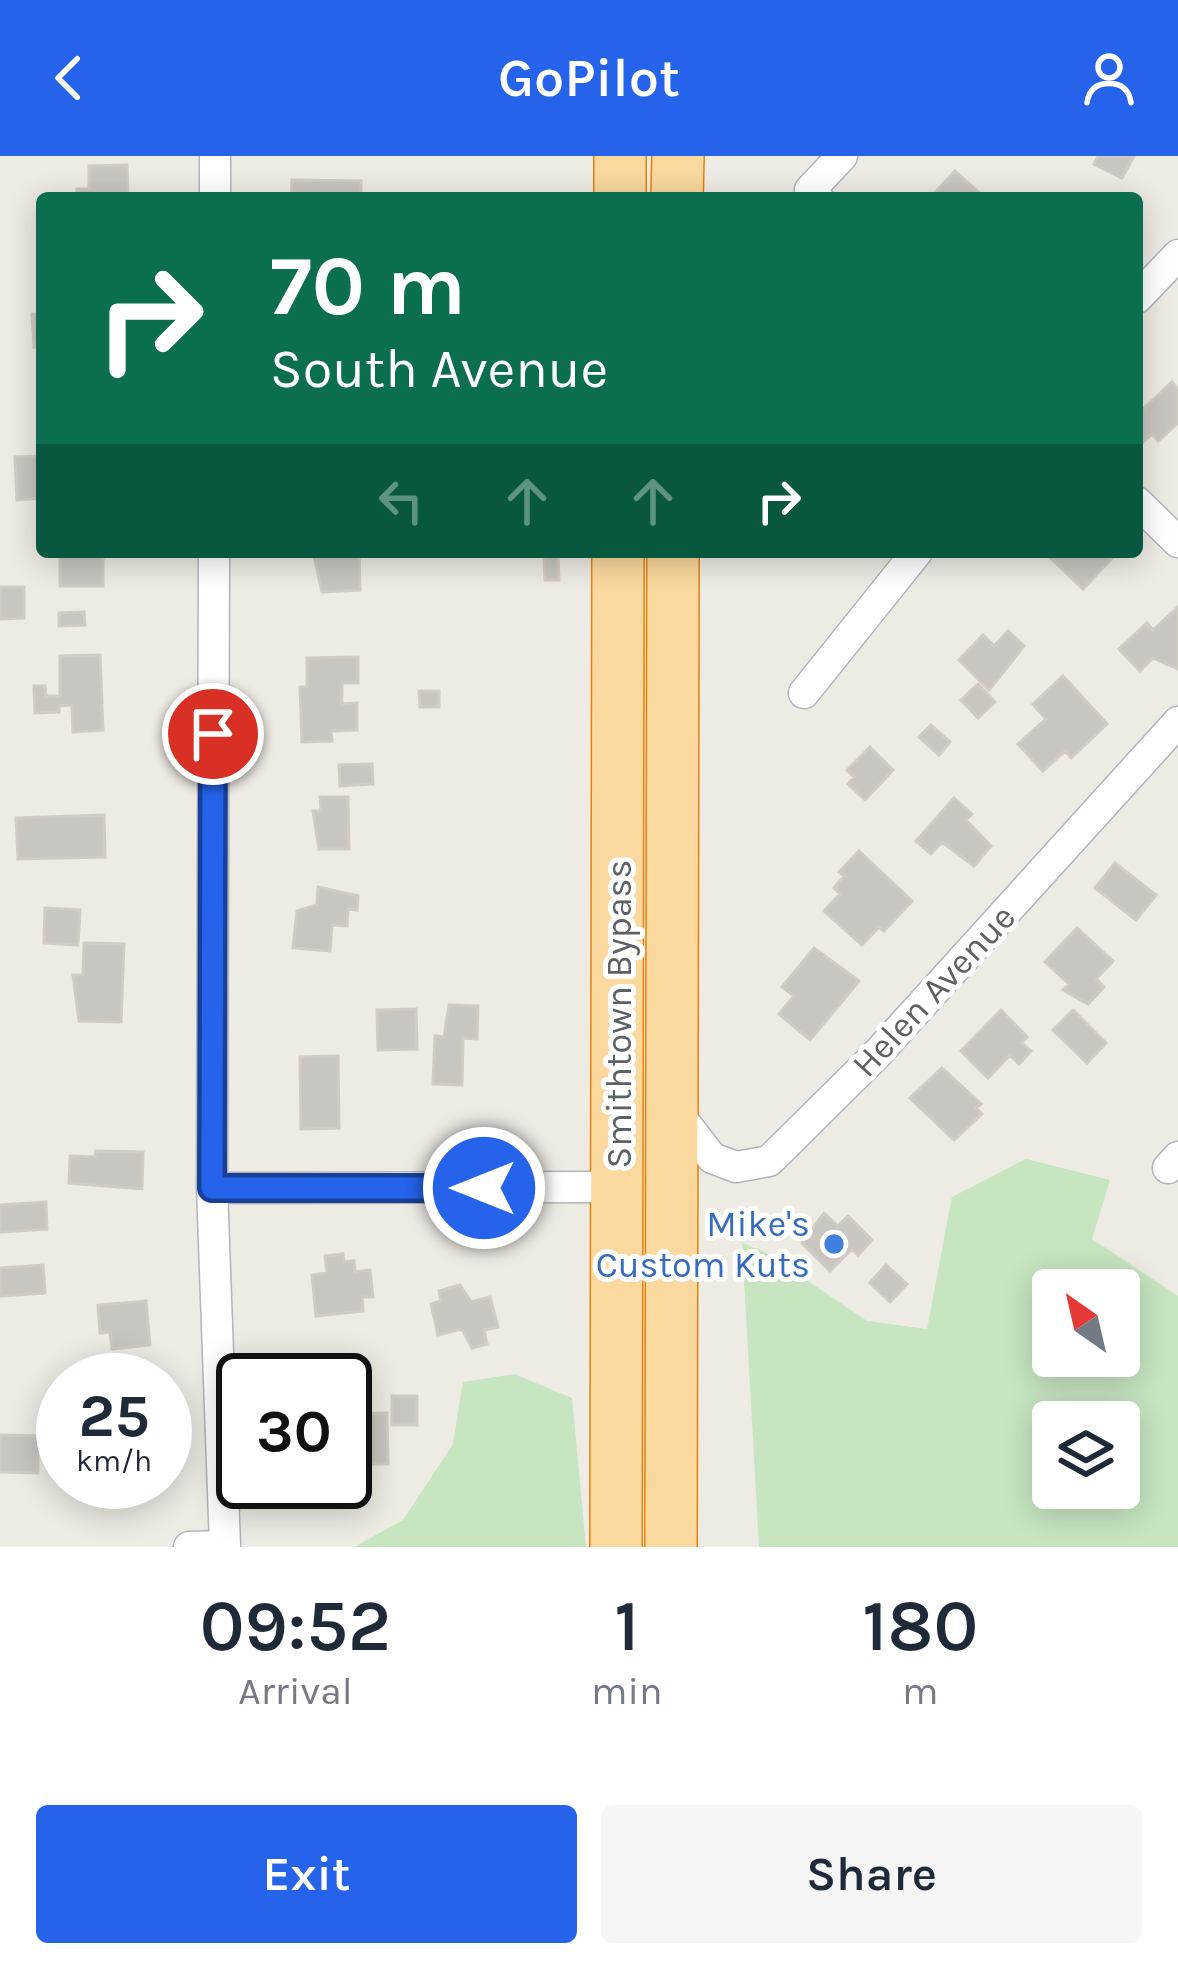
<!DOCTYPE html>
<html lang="en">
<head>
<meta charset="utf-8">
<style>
	body { margin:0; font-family:Karla,sans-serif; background:#f6f6f7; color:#1f2937; height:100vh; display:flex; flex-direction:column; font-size:45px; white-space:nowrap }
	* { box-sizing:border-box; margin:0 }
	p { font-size:39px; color:#747a83 }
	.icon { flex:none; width:66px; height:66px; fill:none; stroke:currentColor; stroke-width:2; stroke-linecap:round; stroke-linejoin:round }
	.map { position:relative; height:1391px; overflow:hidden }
	.drawer { display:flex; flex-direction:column; background:#fff; flex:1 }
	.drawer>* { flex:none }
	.hud { position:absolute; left:36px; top:36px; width:1107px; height:366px; border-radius:12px; box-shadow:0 6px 30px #0003; background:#0b6e4f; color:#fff; overflow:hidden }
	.needle { width:78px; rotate:326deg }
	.tools { position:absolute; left:1032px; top:1113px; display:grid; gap:24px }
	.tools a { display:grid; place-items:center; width:108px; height:108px; border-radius:12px; background:#fff; box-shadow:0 6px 30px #0003; font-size:60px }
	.speed { position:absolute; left:36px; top:1197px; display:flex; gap:24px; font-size:60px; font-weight:700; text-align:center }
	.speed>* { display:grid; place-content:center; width:156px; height:156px; border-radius:50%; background:#fff; box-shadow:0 6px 30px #0003; line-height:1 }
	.speed small { font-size:30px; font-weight:400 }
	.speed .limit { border:6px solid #111; border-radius:18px; background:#fff; color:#111 }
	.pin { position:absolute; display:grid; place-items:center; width:102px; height:102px; color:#fff; margin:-51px; border:6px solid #fff; border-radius:50%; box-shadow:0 3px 12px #0007 }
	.me { position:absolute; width:132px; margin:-66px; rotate:270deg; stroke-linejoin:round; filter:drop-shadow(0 0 9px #0008) }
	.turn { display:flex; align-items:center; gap:42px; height:252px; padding:0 36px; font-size:54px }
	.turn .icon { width:156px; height:156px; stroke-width:2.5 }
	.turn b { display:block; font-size:84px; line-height:102px }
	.lanes { display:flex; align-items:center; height:114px; padding:0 36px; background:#0003; justify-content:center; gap:60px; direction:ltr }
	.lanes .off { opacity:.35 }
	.eta { display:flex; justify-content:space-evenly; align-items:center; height:204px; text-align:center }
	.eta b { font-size:72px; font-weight:600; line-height:84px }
	.cta { display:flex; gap:24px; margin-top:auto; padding:24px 36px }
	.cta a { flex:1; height:138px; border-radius:12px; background:#2563eb; color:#fff; font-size:48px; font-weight:600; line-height:138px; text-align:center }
	.cta a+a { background:#f6f6f7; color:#1f2937 }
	header { display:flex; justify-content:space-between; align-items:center; height:156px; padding:0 36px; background:#2563eb; color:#fff; font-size:54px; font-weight:600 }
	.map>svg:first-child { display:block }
	.green { fill:#c7e5c1; fill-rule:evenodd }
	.building { fill:#c9c5c0; stroke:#d2cbc3; stroke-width:3 }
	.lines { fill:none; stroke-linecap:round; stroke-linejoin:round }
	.minor-casing { stroke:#b1b5b9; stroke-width:33 }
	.trunk-casing { stroke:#e98109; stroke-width:54 }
	.minor { stroke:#fff; stroke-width:30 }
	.trunk { stroke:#fad89e; stroke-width:51 }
	.route-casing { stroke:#184099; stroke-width:30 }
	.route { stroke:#2563eb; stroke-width:21 }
	.shop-dot { fill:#3f7fe0; stroke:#fff; stroke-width:4.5 }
	.labels { text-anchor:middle; stroke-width:10; stroke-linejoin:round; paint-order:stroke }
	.street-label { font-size:36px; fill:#5c6164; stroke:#fff }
	.shop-label { font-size:36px; fill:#366cbe; stroke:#fff; text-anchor:end }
</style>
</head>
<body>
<header><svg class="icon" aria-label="back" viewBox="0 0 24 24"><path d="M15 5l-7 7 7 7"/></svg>GoPilot<svg class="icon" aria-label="person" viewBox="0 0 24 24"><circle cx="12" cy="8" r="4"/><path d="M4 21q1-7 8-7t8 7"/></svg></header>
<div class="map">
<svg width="1178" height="1391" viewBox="0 0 1178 1391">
	<rect width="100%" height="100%" fill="#eeeae4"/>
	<path class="green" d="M1026,1003L1110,1024L1092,1083L1178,1140V1391H759L742,1087L765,1096L867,1165L927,1173L952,1041ZM1053,1134H1119V1200H1053ZM1053,1266H1119V1332H1053Z
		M514,1218L572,1242L586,1391H354L403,1364L453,1288L463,1226Z"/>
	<path class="building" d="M1098,0H1134L1122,22L1094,8Z
		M127,9L128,42H77V33H89V10Z
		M955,15L985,42H930Z
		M292,24L361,25V42H291Z
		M32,158H42V190L34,191Z
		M1172,226L1178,233V267L1158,285L1152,278L1142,287L1137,259Z
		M42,300V342L17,344L15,301Z
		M60,396H103V430H60Z
		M313,396H359L360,434L322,436Z
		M1044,396H1117V397L1083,433Z
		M558,400L559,424H545L544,401Z
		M0,431H24V462L0,463Z
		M1178,451V513L1153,502L1140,515L1119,493L1147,467L1153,474Z
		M84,456L85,469L59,470V457Z
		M1008,475L1024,490L989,534L959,504L983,479L994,490Z
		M100,499L103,574L73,576L72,549L59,550V556L35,557L34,530H45L46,540H60V500Z
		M358,501V527H342V548L357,547V574L331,575L332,585L302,586L300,531H307V502Z
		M1063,520L1107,568L1071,602L1065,595L1043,615L1018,588L1046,563L1033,548Z
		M978,528L995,546L978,562L961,544Z
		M419,535H439V551H420Z
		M931,569L950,586L939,599L919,581Z
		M870,591L893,614L865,644L848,628L854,621L847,614Z
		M372,608L373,628L340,630L339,609Z
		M320,641H348L349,693H319L313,655H321Z
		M954,642L972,658L966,664L991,690L974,710L942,686L931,698L916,685Z
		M104,659L105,701L18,703L16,662Z
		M859,695L912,745L884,775L879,771L862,789L824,755L840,738L834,732L844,720L839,716Z
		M1115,707L1156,739L1136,764L1095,732Z
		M318,731L358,740L357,754L348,753L347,770L332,769L330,795L293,792L297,755L317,749Z
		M45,752L80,754L78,789L44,787Z
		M1077,772L1113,805L1096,823L1104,831L1088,848L1063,834L1069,828L1045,806Z
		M84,787L124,788L121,866L79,865L73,819H83Z
		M814,792L859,825L810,884L779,858L794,840L782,831Z
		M449,849L478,850L477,883L463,882L462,929L433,928L435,880L444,881Z
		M416,853L417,893L378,894L377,854Z
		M1001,854L1027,881L1021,887L1031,895L1019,908L1010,899L988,922L961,895Z
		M1073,854L1106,887L1087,907L1053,874Z
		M338,900L339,972L301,973L300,901Z
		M942,912L981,948L976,952L982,958L954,984L910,942Z
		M96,995L143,996L142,1033L69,1027L70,1000L95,1001Z
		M46,1046L47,1073L0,1076V1049Z
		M824,1057L838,1070L848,1060L872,1084L858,1099L852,1093L830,1115L802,1087Z
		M343,1098L344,1106L354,1105L355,1116L370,1114L373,1141H362L363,1155L316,1160L312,1119L327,1117L325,1100Z
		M43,1109L45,1137L1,1140L0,1112Z
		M886,1109L907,1128L890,1146L870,1127Z
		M460,1129L471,1146L490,1141L498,1171L484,1174L487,1188L472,1192L462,1173L438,1179L431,1148L441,1145L439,1135Z
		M146,1145L150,1189L112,1193L110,1176L100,1177L98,1149Z
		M322,1200L323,1224H294L293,1201Z
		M392,1240H417V1269H392Z
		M387,1257L388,1308H345V1258Z
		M0,1279L38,1280V1317L0,1316Z"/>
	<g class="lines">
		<defs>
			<path id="minor" d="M215,42V0
				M818,42L810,34L842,0
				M1137,142L1178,99
				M1137,346L1178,386
				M804,537L917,396
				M676,955L712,1002L736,1011L769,1005L877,898L1178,566
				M1168,1012L1178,1001
				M212,1032L618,1031
				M189,1391L225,1390L212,1032L214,396"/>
			<path id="trunk" d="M620,42V0
				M677,42L678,0
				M616,1391L618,396
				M671,1391L673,396"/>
		</defs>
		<use href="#minor" class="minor-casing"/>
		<use href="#trunk" class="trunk-casing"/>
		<use href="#minor" class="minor"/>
		<use href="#trunk" class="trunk"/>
	</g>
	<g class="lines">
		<defs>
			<path id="route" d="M213,578L212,1032H484"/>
		</defs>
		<use href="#route" class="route-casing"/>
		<use href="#route" class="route"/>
	</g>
	<circle class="shop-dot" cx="834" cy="1088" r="12"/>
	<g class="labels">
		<g class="street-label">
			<text transform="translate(933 834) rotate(-47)" y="13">Helen Avenue</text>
			<text transform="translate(618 858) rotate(-90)" y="13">Smithtown Bypass</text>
		</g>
		<g class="shop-label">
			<text x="810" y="1080">Mike's<tspan x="810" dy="41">Custom Kuts</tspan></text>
		</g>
	</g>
</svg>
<div class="tools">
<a><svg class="needle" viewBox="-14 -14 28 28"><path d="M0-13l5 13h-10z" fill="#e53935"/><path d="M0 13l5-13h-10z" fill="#747a83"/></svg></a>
<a><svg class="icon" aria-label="layers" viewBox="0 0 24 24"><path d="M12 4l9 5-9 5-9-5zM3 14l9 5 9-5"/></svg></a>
</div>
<div class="speed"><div>25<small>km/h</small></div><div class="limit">30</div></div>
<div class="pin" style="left:213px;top:578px;background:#d93025"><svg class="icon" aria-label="arrive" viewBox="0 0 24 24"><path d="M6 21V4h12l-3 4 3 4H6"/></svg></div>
<svg class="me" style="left:484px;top:1032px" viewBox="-20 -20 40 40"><circle r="17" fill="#2563eb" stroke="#fff" stroke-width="3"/><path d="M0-11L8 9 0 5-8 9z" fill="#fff"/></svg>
<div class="hud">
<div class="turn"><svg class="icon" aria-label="right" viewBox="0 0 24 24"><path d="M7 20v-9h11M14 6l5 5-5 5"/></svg><div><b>70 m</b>South Avenue</div></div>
<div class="lanes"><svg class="icon off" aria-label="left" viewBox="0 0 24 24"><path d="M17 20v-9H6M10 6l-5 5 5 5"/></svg><svg class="icon off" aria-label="ahead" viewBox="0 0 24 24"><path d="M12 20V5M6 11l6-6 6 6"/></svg><svg class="icon off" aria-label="ahead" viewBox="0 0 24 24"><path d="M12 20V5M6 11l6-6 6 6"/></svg><svg class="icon" aria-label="right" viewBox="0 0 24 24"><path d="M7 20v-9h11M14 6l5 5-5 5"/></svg></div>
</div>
</div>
<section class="drawer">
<div class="eta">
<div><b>09:52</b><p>Arrival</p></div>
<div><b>1</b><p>min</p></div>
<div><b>180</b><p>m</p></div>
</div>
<div class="cta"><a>Exit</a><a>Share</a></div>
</section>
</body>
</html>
